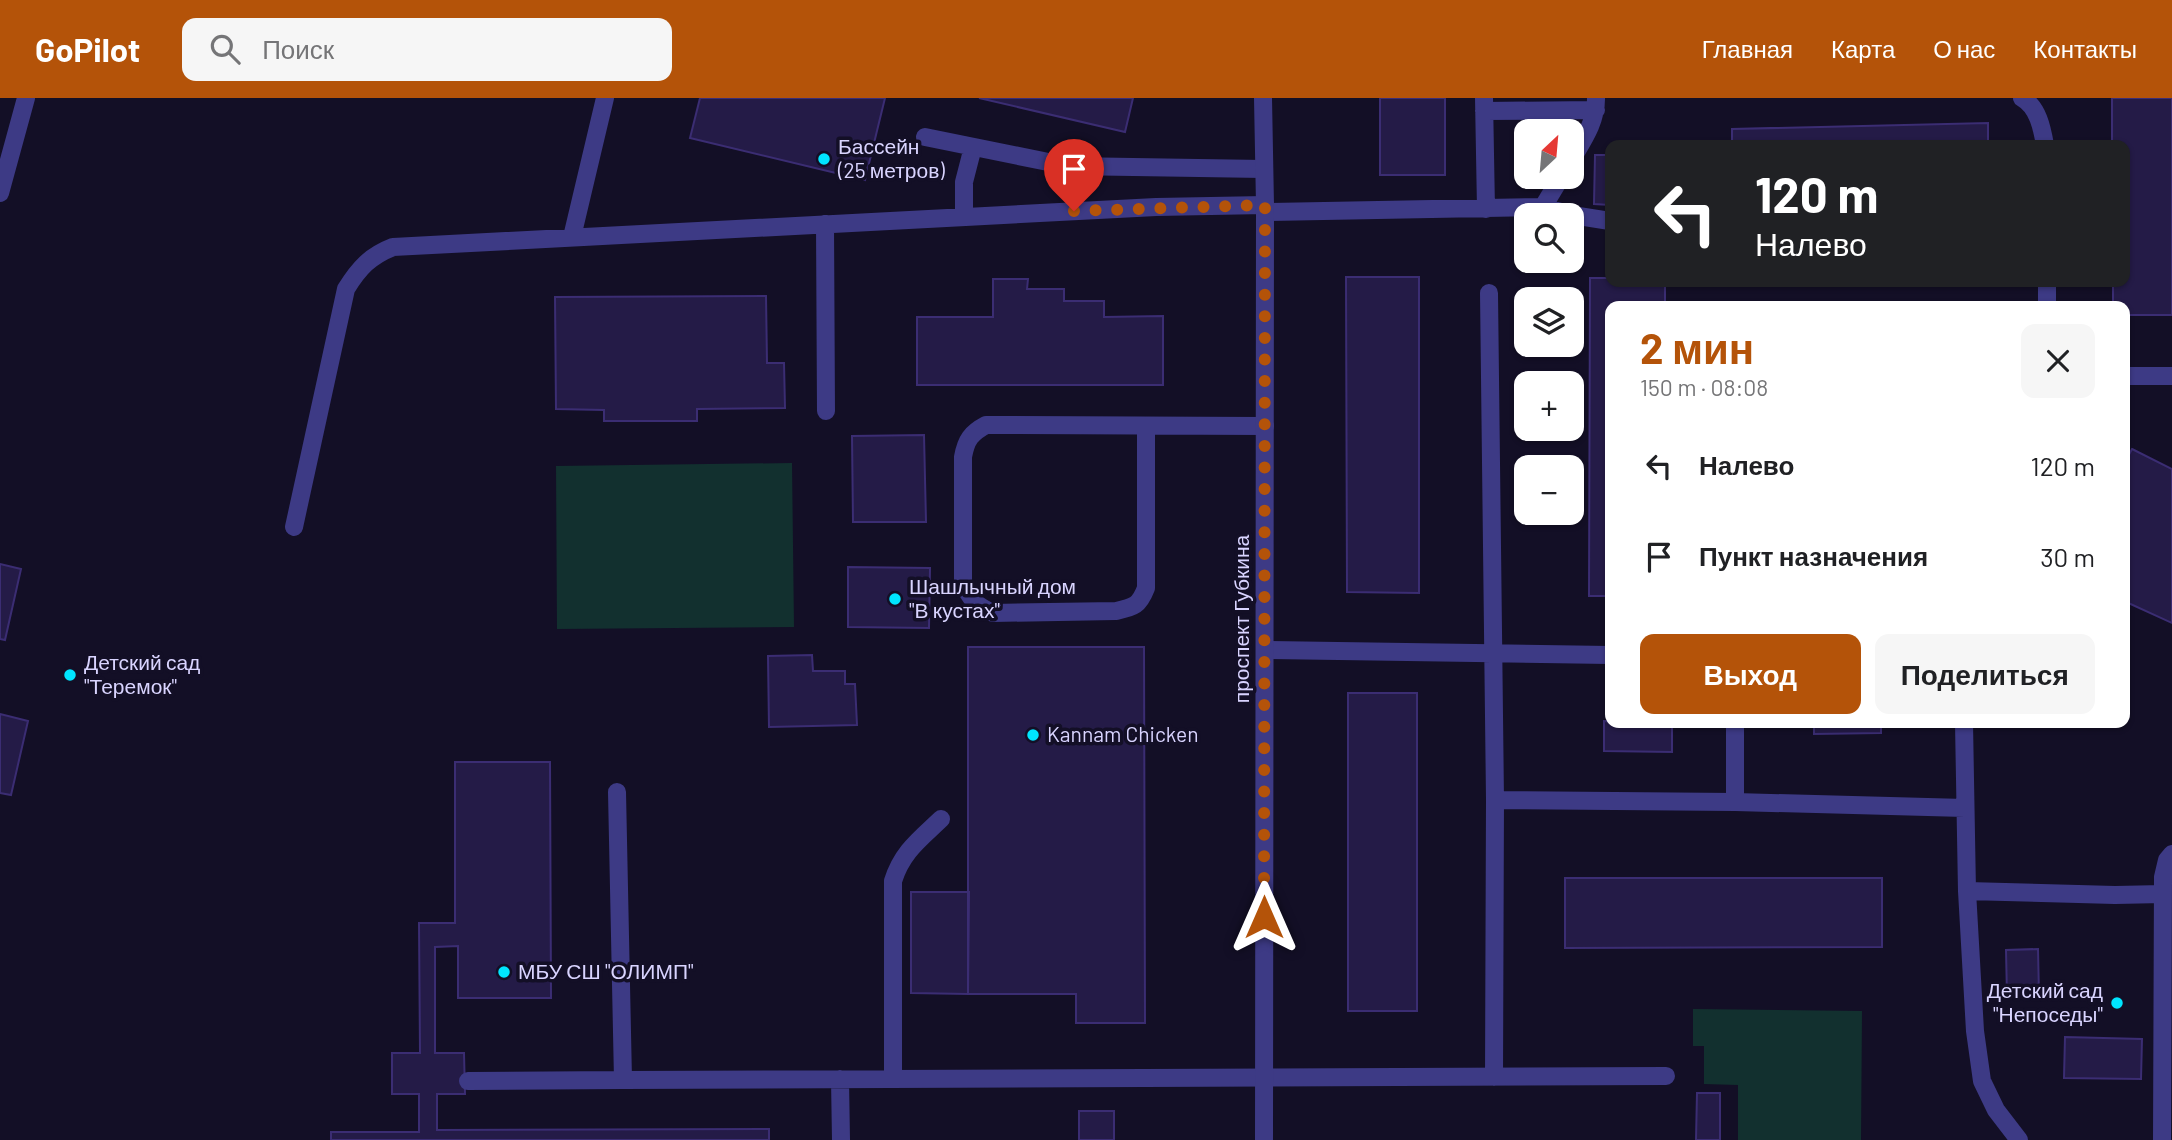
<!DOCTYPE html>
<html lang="ru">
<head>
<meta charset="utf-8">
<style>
	body { margin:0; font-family:Barlow,sans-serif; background:#f6f6f6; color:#202124; height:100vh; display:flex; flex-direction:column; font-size:26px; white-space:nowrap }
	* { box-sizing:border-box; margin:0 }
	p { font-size:23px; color:#757577 }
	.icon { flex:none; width:38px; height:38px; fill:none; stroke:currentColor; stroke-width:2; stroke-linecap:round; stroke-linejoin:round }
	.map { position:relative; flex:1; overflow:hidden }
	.drawer { position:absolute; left:1605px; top:203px; width:525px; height:427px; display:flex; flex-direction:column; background:#fff; border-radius:14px; box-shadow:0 2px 5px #0004 }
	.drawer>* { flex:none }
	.hud { position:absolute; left:1605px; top:42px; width:525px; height:147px; border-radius:14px; box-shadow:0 2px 5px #0004; background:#202124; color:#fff; overflow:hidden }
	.needle { width:46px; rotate:26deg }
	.fabs { position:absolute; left:1514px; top:21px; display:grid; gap:14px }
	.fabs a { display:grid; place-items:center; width:70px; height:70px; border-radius:14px; background:#fff; box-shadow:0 2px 5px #0004; font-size:35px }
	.pin { position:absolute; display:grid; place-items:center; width:60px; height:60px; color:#fff; margin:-72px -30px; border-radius:50% 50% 50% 0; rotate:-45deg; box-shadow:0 0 7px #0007 }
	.pin .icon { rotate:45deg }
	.me { position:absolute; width:77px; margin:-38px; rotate:0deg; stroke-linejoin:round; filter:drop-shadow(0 0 5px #0008) }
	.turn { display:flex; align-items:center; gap:24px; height:147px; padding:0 35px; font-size:32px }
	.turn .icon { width:91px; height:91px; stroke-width:2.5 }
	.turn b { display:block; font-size:49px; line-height:60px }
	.round { display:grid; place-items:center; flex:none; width:74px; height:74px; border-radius:14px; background:#f6f6f6 }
	.head { display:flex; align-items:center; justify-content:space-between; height:119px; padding:0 35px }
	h1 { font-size:42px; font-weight:700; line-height:52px; color:#b45309 }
	.action { display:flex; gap:14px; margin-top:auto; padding:14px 35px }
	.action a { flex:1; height:80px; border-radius:14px; background:#b45309; color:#fff; font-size:28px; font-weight:700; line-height:80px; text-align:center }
	.action a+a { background:#f6f6f6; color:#202124 }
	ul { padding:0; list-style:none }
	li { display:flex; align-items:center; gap:21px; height:91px; padding:0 35px }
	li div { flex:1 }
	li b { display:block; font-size:26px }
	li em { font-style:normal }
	header { display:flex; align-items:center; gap:42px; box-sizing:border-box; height:98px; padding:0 35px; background:#b45309; color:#fff }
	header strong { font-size:33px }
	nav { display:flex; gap:38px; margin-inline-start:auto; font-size:24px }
	.search { width:490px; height:63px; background:#f6f6f6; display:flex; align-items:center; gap:18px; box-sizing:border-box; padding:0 24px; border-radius:14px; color:#757577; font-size:26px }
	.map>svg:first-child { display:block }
	.green { fill:#12302f }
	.building { fill:#241b47; stroke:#3b2d73; stroke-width:2 }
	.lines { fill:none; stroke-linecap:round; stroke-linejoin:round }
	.lane { stroke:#3d3a85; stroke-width:18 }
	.street { stroke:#3d3a85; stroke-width:18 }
	.route { stroke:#b45309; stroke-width:12; stroke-dasharray:0 21.6 }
	.poi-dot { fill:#00e5ff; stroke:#130f26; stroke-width:2.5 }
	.labels { text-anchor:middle; stroke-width:7; stroke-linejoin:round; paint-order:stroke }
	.poi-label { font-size:21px; fill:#d9d4ff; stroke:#130f26; text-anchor:start }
	.street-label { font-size:21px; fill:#d9d4ff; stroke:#130f26 }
</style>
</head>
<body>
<header>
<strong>GoPilot</strong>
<div class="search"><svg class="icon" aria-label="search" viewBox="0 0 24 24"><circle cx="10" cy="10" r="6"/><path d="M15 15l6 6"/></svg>Поиск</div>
<nav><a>Главная</a><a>Карта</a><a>О нас</a><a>Контакты</a></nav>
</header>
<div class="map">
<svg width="2172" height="1042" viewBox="0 0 2172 1042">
	<rect width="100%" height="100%" fill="#130f26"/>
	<path class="green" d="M792,365L794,529L557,531L556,368Z
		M1693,911L1862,913L1861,1042H1738V987L1704,986V948H1693Z"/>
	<path class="building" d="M700,0H885L865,82L690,40Z
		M979,0H1133L1125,34Z
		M1380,0H1445V77H1380Z
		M2112,0H2172V217H2124V208H2113V184H2124V47H2112Z
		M1988,25V47H1732V31Z
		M1595,57H1610V107L1594,106Z
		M1346,179H1419V495L1347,494Z
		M1590,180H1610V184H1665V208H1610V498H1589Z
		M993,181H1028L1027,191H1064V203H1104V219L1163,218V287H917V219H993Z
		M766,198L767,265H784L785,310L697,311V323H604V312L556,311L555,199Z
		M924,337L926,424H853L852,338Z
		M2132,351L2172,371V525L2124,503V366Z
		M0,466L21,471L5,542L0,541Z
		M848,469L930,470L929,530L848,529Z
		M968,549H1144L1145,925H1076V896H968Z
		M812,557L813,573H845V586H855L857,627L769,629L768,558Z
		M1348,595H1417V913H1348Z
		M0,616L28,623L11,697L0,695Z
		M1604,623L1672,625V654L1604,653Z
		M1814,625H1881V635L1814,636Z
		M455,664H550L551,900H458V848L435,849V955H464L465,996H437V1032L769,1031V1042H331V1034H419V996H392V955H420L419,825H455Z
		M1565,780H1882V849L1565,850Z
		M911,794H969L968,896L911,895Z
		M2038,851L2039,897L2007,898L2006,852Z
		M2065,939L2142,941L2141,981L2064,980Z
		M1697,995H1720V1042H1696Z
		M1079,1013H1114V1042H1079Z"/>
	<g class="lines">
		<path class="lane" d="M1484,0L1486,111
			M2022,0C2038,9 2042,30 2045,47
			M1484,13L1596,12
			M925,39L1068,68L1264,71
			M1572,61C1583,42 1596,24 1596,1
			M0,95L26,0
			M1543,109L1561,79
			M1265,114L1543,109L1571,117
			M1572,117L1610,123
			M964,119V84L973,49
			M825,126L826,313
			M572,139L605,0
			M2047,184V208
			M1489,195L1495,702L1494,979
			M2124,278H2172
			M1146,328V490C1139,508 1134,509 1116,513L993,515C976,508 970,501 963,484V359C966,342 971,335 986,327L1265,328
			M294,429L346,191C359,170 370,158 393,149L1156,109L1265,107
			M1265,552L1610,557
			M1735,625V704
			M1964,625L1967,793L1975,933L1982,983L1996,1012L2019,1042
			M617,694L623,982L1666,978
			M1495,702L1735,704L1965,710
			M1967,793L2115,797L2163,796
			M840,981L841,1042
			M893,981V783C902,754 919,742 941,721
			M468,983L623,982
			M2162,1042L2163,779L2167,762L2172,756"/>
		<path class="street" d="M1263,0L1265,107L1264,1042"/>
	</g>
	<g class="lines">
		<path class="route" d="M1074,113L1265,107L1264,819"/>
	</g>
	<g class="poi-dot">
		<circle cx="824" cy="61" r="7"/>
		<circle cx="895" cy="501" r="7"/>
		<circle cx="70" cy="577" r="7"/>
		<circle cx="1033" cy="637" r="7"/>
		<circle cx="504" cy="874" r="7"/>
		<circle cx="2117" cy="905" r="7"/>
	</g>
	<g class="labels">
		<g class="poi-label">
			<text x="838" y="56">Бассейн<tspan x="838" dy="24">(25 метров)</tspan></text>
			<text x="909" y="496">Шашлычный дом<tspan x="909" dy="24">"В кустах"</tspan></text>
			<text x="84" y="572">Детский сад<tspan x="84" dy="24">"Теремок"</tspan></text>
			<text x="1047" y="644">Kannam Chicken</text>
			<text x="518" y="881">МБУ СШ "ОЛИМП"</text>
			<text x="2103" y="900" text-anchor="end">Детский сад<tspan x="2103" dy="24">"Непоседы"</tspan></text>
		</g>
		<g class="street-label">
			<text transform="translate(1242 521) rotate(-90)" y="7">проспект Губкина</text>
		</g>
	</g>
</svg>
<div class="fabs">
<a><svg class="needle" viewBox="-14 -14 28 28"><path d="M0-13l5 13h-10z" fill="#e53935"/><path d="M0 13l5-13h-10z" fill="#757577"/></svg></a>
<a><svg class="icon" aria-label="search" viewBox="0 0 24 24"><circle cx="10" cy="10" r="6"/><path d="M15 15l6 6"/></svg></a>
<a><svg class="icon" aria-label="layers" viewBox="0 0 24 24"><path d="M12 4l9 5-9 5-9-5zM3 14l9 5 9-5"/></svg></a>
<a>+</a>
<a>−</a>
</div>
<div class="pin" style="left:1074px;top:113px;background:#d93025"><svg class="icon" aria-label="arrive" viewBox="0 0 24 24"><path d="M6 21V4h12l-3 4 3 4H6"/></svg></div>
<svg class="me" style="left:1264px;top:819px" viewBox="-20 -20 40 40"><path d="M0-17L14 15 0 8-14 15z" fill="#b45309" stroke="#fff" stroke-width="4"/></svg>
<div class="hud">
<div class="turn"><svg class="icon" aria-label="left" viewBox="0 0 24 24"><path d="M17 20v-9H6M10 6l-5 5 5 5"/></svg><div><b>120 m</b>Налево</div></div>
</div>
<section class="drawer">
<div class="head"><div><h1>2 мин</h1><p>150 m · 08:08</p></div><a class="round"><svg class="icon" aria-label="close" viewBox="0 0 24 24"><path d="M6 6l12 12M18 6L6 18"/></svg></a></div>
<ul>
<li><svg class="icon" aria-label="left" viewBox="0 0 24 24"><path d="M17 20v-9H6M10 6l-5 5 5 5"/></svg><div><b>Налево</b></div><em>120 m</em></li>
<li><svg class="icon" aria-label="arrive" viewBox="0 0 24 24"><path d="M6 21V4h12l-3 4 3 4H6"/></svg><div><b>Пункт назначения</b></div><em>30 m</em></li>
</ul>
<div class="action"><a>Выход</a><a>Поделиться</a></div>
</section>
</div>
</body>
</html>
